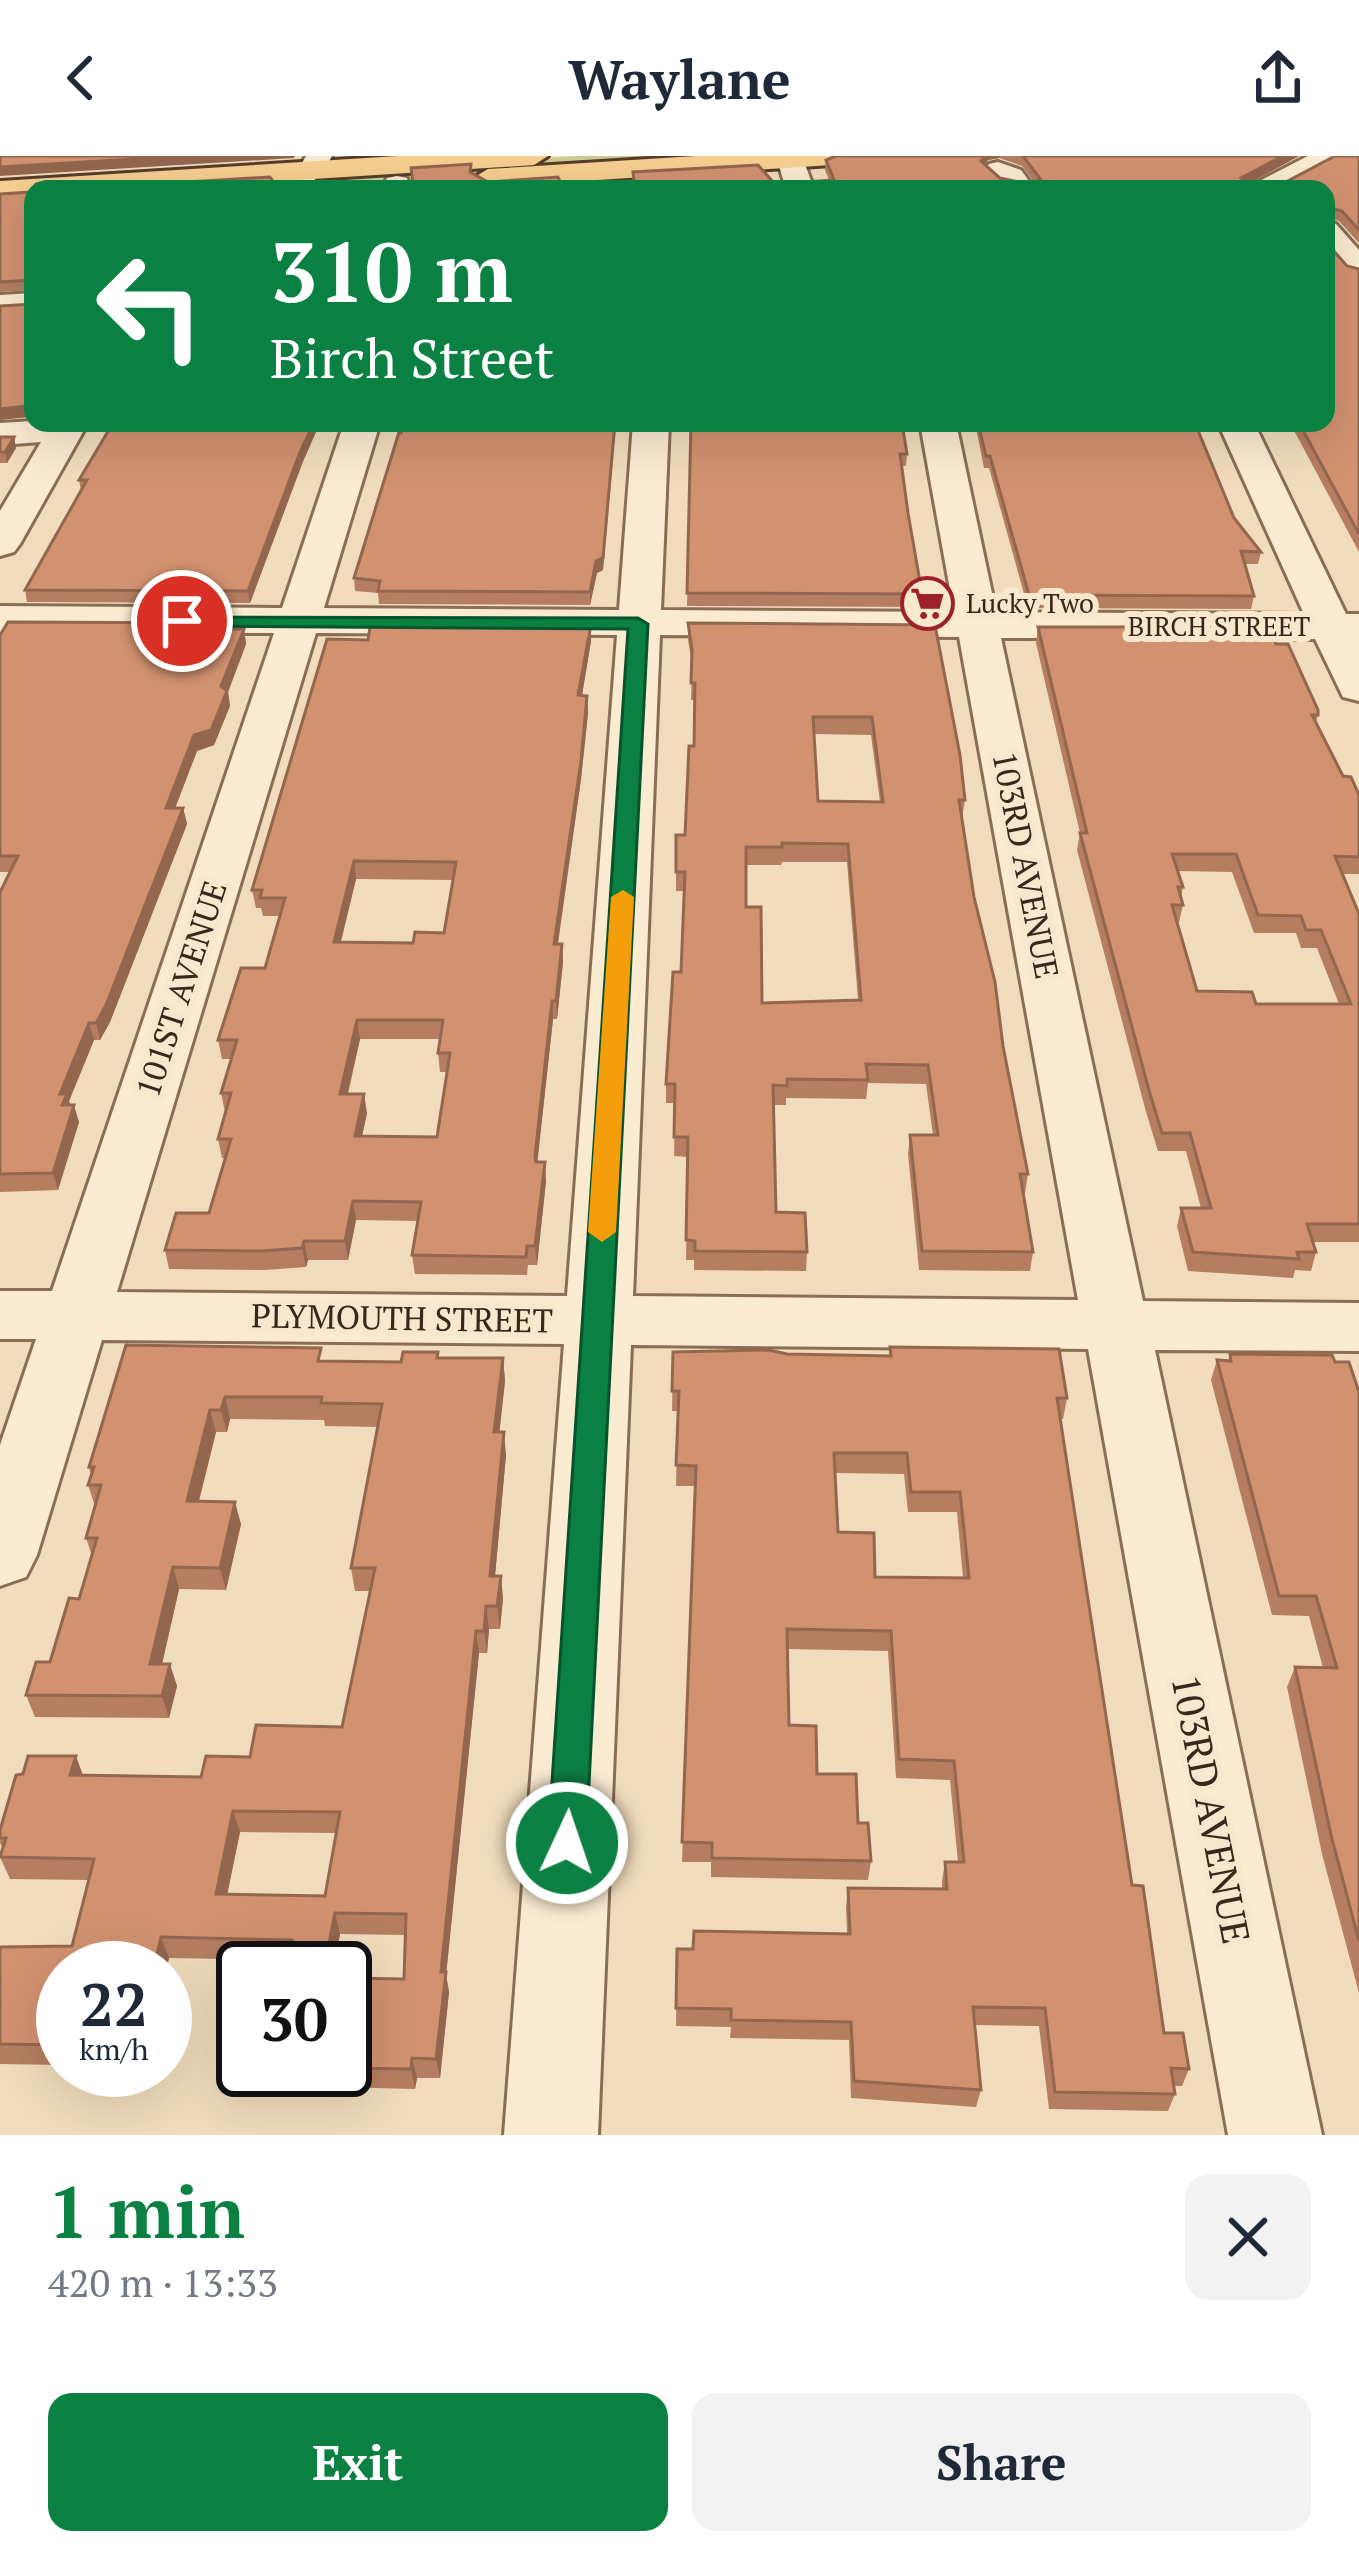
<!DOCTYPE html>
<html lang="en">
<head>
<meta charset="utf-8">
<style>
	body { margin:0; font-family:"PT Serif",serif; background:#f2f2f3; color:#1f2937; height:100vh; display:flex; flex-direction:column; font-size:45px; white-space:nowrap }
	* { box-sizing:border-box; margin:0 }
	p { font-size:39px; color:#747a83 }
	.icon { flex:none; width:66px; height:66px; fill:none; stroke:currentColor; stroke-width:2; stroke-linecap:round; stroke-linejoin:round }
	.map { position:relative; height:1979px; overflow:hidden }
	.side { display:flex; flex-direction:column; background:#fff; flex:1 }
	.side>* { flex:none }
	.guide { position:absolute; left:24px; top:24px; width:1311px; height:252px; border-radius:24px; box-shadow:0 12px 48px #0002; background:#0b8043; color:#fff; overflow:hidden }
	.speed { position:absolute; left:36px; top:1785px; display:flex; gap:24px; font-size:60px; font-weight:700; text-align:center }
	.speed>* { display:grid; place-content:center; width:156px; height:156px; border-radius:50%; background:#fff; box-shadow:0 12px 48px #0002; line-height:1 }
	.speed small { font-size:30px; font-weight:400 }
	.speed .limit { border:6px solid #111; border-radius:18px; background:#fff; color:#111 }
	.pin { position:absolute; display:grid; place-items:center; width:102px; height:102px; color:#fff; margin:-51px; border:6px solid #fff; border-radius:50%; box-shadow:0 3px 12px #0007 }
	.me { position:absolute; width:132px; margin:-66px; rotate:3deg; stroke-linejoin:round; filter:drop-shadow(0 0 9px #0008) }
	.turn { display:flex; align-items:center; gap:42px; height:252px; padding:0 48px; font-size:54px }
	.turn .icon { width:156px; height:156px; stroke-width:2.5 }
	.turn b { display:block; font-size:84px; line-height:102px }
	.round { display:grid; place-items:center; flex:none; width:126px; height:126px; border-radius:24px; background:#f2f2f3 }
	.headline { display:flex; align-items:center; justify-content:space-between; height:204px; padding:0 48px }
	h1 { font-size:72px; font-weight:700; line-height:90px; color:#0b8043 }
	.action { display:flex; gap:24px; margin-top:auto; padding:24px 48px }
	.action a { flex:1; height:138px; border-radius:24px; background:#0b8043; color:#fff; font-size:48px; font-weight:700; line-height:138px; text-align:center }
	.action a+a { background:#f2f2f3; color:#1f2937 }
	header { display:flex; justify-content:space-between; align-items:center; height:156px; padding:0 48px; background:#fff; font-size:54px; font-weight:700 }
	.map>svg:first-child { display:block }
	.green { fill:#cccf91 }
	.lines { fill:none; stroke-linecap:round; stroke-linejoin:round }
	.minor-casing { stroke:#8a6d55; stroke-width:6 }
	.major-casing { stroke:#573c2a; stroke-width:6 }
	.minor { fill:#fbebd1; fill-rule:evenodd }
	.major { fill:#f7d091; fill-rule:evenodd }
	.wall { fill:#b57e60; fill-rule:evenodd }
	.shaded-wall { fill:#93664e }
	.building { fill:#d29270; stroke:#93664e; stroke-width:3; fill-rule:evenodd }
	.route { fill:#0b8043; stroke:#07532c; stroke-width:3 }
	.slow { fill:#f59e0b }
	.labels { text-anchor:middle; stroke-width:12; stroke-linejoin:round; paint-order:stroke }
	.far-poi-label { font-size:27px; fill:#38271b; stroke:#f8e8cd; text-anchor:start }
	.far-street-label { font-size:27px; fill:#38271b; stroke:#f8e8cd }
	.street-label { font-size:33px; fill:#38271b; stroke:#f8e8cd }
	.near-street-label { font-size:39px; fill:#38271b; stroke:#f8e8cd }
</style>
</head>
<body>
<header><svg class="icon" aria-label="back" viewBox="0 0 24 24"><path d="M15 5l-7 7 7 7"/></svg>Waylane<svg class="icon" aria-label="share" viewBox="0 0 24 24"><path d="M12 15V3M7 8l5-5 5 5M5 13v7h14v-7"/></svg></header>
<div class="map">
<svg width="1359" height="1979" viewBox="0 0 1359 1979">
	<rect width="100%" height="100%" fill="#f1ddbd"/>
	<path class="green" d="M576,0H748L316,30L331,18Z"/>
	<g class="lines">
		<defs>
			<path id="minor" d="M306,0H332C316,29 307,33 274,33L298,14Z
				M776,0H802L814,33H786Z
				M1308,0H1342L1280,33H1244Z
				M998,6L1021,14L1035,33C1014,33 999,31 985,14L989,8Z
				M397,20L407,22L410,33H382L387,22Z
				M1326,65L1336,68L1359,94V121L1348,118L1326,92Z
				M33,137V155L0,157V139Z
				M33,265L88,267L20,388L14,396L0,400V355L41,286L0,289V267Z
				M344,267H380L324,452L619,454L633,267H669L661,454L954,456L920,267H956L996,456L1304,458L1218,267H1254L1346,458H1359V545L1343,541L1315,483L1001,482L1143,1145L1359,1147V1195L1155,1194L1322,1979H1228L1088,1193L631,1189L598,1979H504L564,1188L102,1184L37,1399L26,1421L0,1430V1289L36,1183H0V1135H52L274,477L0,476V450L282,452ZM316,477L617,479L567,1140L117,1136ZM660,479L959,481L1078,1144L633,1140Z"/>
			<path id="major" d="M398,0H548L534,9L155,33H33V41L0,43V25Z
				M696,0H846L832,9L488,31L473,22L488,13Z"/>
		</defs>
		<use href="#minor" class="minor-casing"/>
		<use href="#major" class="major-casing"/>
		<use href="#minor" class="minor"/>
		<use href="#major" class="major"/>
	</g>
	<path class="wall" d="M836,0H1299L1248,28H1282L1359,0V87L1339,65L1326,62V33H634L633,16L775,28L829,24L825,14L826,4ZM999,2L1022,10L1034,26L1028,28L1000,22L985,8L988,4Z
		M33,33V134L0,136V38L31,36Z
		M1347,110L1359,113V396L1290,267H1326Z
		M404,267H616L603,414L597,417L590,449L379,448L378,437L355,435L354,422Z
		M691,267L907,298L906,310H902L908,357L920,426L928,438L927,451L687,450Z
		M975,267H1195L1234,362L1261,396L1258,408H1245L1254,440L1251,453L1028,452L989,312H984Z
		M0,281H14L16,292L7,307H0Z
		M302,308L250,447L27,446L25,434L81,335L79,324Z
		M234,467L235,473H244L246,488L228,536L230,550L214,589L197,595L175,652H183L187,668L110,866L100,884H94L69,945L79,966L58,1034L0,1036V736L10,716H0V479Z
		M688,467L935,469L965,644L962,662L974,741L1028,1018L1025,1037H1023L1033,1096L1030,1115L919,1114L908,998L910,979H933L926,928L868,927L866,943L786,942V949H774L776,1056L807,1096L806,1115L694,1114V1104H686L688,1001L674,1000L675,947H666V928L681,816L684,735H676V679H685L694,590L695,544H691L692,508L688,484ZM814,578L871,579L880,646L818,645ZM782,706H847L858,844L762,847L746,751V709H781Z
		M591,469V485L582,540H587L588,557L581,623L558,788H562L563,806L557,863H553L537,1006L546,1025L537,1109H528L527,1119L415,1118L412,1099L418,1065L356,1064L348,1104H308L306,1111L266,1114L169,1113L165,1094L209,1057L225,1002H222L218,983L225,956L221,937L231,903H222L218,884L265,812L280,760H263L261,752H256L252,734L368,484ZM356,723L453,724L444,777L413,787L341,786ZM360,883H440L438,897L440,916H447L437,981L362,980L367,957L348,938Z
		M1038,471L1276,488L1318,559L1316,566L1343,620L1359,639V718H1342L1359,758V1086H1313L1316,1096L1311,1115L1295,1114L1293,1122L1188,1115L1177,1070L1181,1052H1201L1186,995H1158L1146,956L1077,694L1080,677L1036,487ZM1178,715L1232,716L1254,777H1296L1301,792H1317L1339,848H1256L1197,835L1177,766H1179L1183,749L1181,741L1183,731Z
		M126,1189L323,1205L401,1206L438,1196V1202H503L505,1225L499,1276L506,1299L495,1420L503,1442L500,1473H489L487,1497H479L446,1819L449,1836L440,1922H417L415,1933L297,1930L294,1920H278L276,1914H345V1822L404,1823L405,1779L340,1778L334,1812H287L289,1804L169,1802L165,1820V1812H63V1909L0,1908V1791L72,1790L89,1724L10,1723L0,1701L3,1693L0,1687V1674L83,1619L201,1621L250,1601L342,1571L371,1435H355L351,1412L378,1271L325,1270L324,1264L230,1263L227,1276H216L199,1345L241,1368L226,1434L179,1433L162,1508L177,1530L169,1562L35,1561L26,1539L50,1506L79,1443L92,1400L86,1382L95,1350L88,1329L91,1319L89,1311ZM240,1676L336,1677L325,1740L227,1738Z
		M890,1191L1067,1242L1063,1263H1061L1132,1729L1164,1877L1189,1913L1182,1930H1174L1175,1938L1168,1955L1049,1953L1039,1870L974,1869L981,1934L976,1951L851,1942L849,1884L730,1882L731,1871L676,1870L677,1793H693L847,1777L846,1751L848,1732L942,1733V1725L945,1706H958L950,1624L896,1622L888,1495L787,1493L789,1569L817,1618L858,1667L871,1705L868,1724L711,1721V1706H682L695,1330H676L678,1255H672L673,1196L889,1200ZM835,1317L904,1318L908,1356H957L963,1422L875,1421L838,1376Z
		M1230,1198L1335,1206L1359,1236V1837L1322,1698L1287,1531L1295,1511L1323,1512L1309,1460L1272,1459L1211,1224L1217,1204L1228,1205Z"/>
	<path class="shaded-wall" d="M185,0H295L294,2L0,20V11Z
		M985,0H1000L999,2L988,4L981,14V5Z
		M1283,0H1299L1240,32L1241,22Z
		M33,209L29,261L0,264V253L31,210Z
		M314,267H320L302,308L250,447L248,435L300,296Z
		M615,267L603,414L597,417L590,449V436Z
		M14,281L16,292L7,307L5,296Z
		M591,469V485L579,556L578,539Z
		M244,473L246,488L228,536L230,550L214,589L197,595L169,668L166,652L194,579L221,530Z
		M587,540L588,557L581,623L555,806L554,788Z
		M183,652L187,668L110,866L100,884L96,867Z
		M354,705L356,723L336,804L334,786Z
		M562,788L563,806L557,863L556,845Z
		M552,845L553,863L536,1019L535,1000Z
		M357,864L360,883L343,957L340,938Z
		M89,867L94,884L69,945L72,954L62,949L60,938Z
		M364,938L367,957L358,998L355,980Z
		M74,949L79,966L58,1034L53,1017Z
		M545,1006L546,1025L537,1109L535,1090Z
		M353,1045L356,1064L348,1104L345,1085Z
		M304,1085L308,1104L306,1111L302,1092Z
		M503,1202L505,1225L497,1299L494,1276Z
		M225,1241L230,1263L227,1276L221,1254Z
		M210,1254L216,1276L193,1368L187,1345Z
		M504,1276L506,1299L493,1442L490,1420Z
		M235,1346L241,1368L226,1434L220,1412Z
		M173,1411L179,1433L157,1530L150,1508Z
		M501,1420L503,1442L500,1473L497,1450Z
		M486,1450L489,1473L487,1497L484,1475Z
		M476,1475L479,1497L446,1819L449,1836L440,1922L436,1903L441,1816Z
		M170,1508L177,1530L169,1562L162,1540Z
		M76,1600L84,1622L70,1619Z
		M233,1655L240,1676L223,1759L216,1738Z
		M335,1757L340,1778L334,1812H324Z
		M161,1781L169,1802L165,1820V1812H154Z
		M412,1902L417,1922L415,1933L411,1913Z"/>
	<path class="building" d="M0,0H185L0,11Z
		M836,0H985L981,5L1000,22L1028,28L1041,24L1023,0H1283L1241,22L1246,28H1282L1335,0H1359V74L1342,55L1326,51V33H635L633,16L758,9L775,28L834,24L826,4Z
		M471,8L470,16L488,26L558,21L564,33H405L402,28L413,26L411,12Z
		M270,21L275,28L272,33H33L36,28H154Z
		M33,33V124L0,126V38L31,36Z
		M1326,86L1347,110L1359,113V378L1299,267H1326Z
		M33,148V209L31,210L27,250L0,253V150Z
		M113,267H314L300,296L248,435L25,434L87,324H79Z
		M404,267H615L603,402L596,405L590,436L378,435L380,425L354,422L400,273L401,278Z
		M691,267H902L907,298H900L908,357L920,426H926L928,438L687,437Z
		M978,267H1195L1234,362L1261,396L1241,395L1254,440L1029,439L990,300H986Z
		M0,281H14L5,296H0Z
		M371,465L591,469L578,539L587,540L581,605L554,788H562L556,845H552L535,1000L536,1006H545L535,1090H527L526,1101L412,1099L421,1046L353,1045L345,1085H304L302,1092L262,1095L165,1094L176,1057H209L231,983H218L231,937H221L237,884H218L241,812H265L285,742H260L262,734H252L327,483L368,484ZM354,705L456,706L444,777L415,776L413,787L334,786ZM357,864H443L438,897H450L437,981L355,980L364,938H340Z
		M8,466L234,467L231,473H244L221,530L227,535L211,574L194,579L166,652H183L106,849L96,867H89L60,938H67L62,949H74L53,1017L0,1018V736L18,700H0V479Z
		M688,467L935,469L960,599L965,644H959L974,741L995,826L1003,890L1028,1018H1020L1033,1096L922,1095L910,979H938L928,909L866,908L868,924L787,923V930L773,929L776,1056L805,1057L807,1096L695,1095V1085L686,1084L688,981H674L675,928H666L673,816H681L685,716H676V679H685L689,590H694L695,527H691L692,493ZM813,561H872L883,646L818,645ZM782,687L848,688L861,844L762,847L761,751H746V691H782Z
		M1038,471H1269L1276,488H1288L1318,554V559H1312L1343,620L1351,621L1359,639V701L1335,700L1359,758V1068H1307L1316,1096H1297L1299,1103L1193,1096L1181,1052H1211L1190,977H1162L1150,938L1080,677H1087ZM1172,698H1236L1258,759L1301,760L1306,774H1321L1351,848H1256L1252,836L1197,835L1172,749H1183L1178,731H1183Z
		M126,1189L321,1192L318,1205L401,1206L403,1196H438L437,1202H503L494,1276H504L490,1420H501L497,1450H486L484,1475H476L441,1816H446L436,1903L412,1902L411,1913L345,1912V1822L404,1823L406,1758L335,1757L324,1812H287L292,1784L161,1781L154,1812H63V1889L0,1888V1791L72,1790L94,1703L0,1701L6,1682H0V1674L16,1619L23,1618L28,1600H76L70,1619L201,1621L206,1600L250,1601L256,1569L342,1571L375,1412H351L382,1248L321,1247L322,1241H225L221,1254H210L187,1345L235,1346L220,1412L173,1411L150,1508H170L162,1540L26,1539L36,1506H50L69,1442L79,1443L97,1382H86L101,1329H88L94,1311H89ZM233,1655L340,1656L325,1740L216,1738Z
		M890,1191L1059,1193L1067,1242H1057L1132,1729L1143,1730L1164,1877H1183L1189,1913L1171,1912L1175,1938L1055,1936L1045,1852L973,1851L981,1934L854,1925L851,1866L731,1864V1853L676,1852L677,1793H693L694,1775L850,1778L848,1732L947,1733L945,1706H964L954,1605L899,1603L891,1475L787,1473L789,1569L816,1570L817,1618H856L858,1667H868L871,1705L712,1702V1687L682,1686L696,1310L676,1309L679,1235H672L673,1196L769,1194L787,1198L891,1200ZM834,1297H907L911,1336H960L969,1422L875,1421L874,1377L838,1376Z
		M1230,1198L1332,1199L1335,1206H1349L1359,1236V1785L1331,1679L1295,1511L1337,1512L1316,1440H1279L1217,1204L1231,1205Z"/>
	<path class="route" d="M175,461L638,462L648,468L586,1687L581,1700L567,1705L554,1700L548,1687L628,473L182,470L172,465Z"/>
	<path class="slow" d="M623,734L634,741L616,1076L602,1086L588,1076L611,741Z"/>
	<defs>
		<symbol id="supermarket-ring" viewBox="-11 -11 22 22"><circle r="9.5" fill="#f8e8cd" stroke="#9c212b" stroke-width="1.5"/><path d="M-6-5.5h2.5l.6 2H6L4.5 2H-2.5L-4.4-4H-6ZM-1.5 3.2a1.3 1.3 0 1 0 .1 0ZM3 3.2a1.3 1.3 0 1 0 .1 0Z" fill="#9c212b"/></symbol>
	</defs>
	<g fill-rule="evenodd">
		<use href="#supermarket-ring" x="898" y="418" width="59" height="59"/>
	</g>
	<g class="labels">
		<g class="far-poi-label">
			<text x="966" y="457">Lucky Two</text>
		</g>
		<g class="far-street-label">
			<text x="1219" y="480">BIRCH STREET</text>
		</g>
		<g class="street-label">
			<text transform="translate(1026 709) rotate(79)" y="12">103RD AVENUE</text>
			<text transform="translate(181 833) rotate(-72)" y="12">101ST AVENUE</text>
			<text transform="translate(402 1162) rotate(1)" y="12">PLYMOUTH STREET</text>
		</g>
		<g class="near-street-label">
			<text transform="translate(1211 1653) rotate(79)" y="14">103RD AVENUE</text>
		</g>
	</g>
</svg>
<div class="speed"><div>22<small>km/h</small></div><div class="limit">30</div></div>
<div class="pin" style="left:182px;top:465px;background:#d93025"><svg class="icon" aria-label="arrive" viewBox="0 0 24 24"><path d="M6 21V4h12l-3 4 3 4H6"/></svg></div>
<svg class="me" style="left:567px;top:1687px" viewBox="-20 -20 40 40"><circle r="17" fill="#0b8043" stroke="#fff" stroke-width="3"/><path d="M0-11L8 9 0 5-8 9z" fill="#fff"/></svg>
<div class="guide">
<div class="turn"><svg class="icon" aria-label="left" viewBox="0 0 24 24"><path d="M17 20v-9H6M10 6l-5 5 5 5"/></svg><div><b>310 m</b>Birch Street</div></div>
</div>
</div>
<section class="side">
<div class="headline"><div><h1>1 min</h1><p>420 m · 13:33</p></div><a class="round"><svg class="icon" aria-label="close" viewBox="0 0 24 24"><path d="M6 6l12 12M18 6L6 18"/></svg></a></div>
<div class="action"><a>Exit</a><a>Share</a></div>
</section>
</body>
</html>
